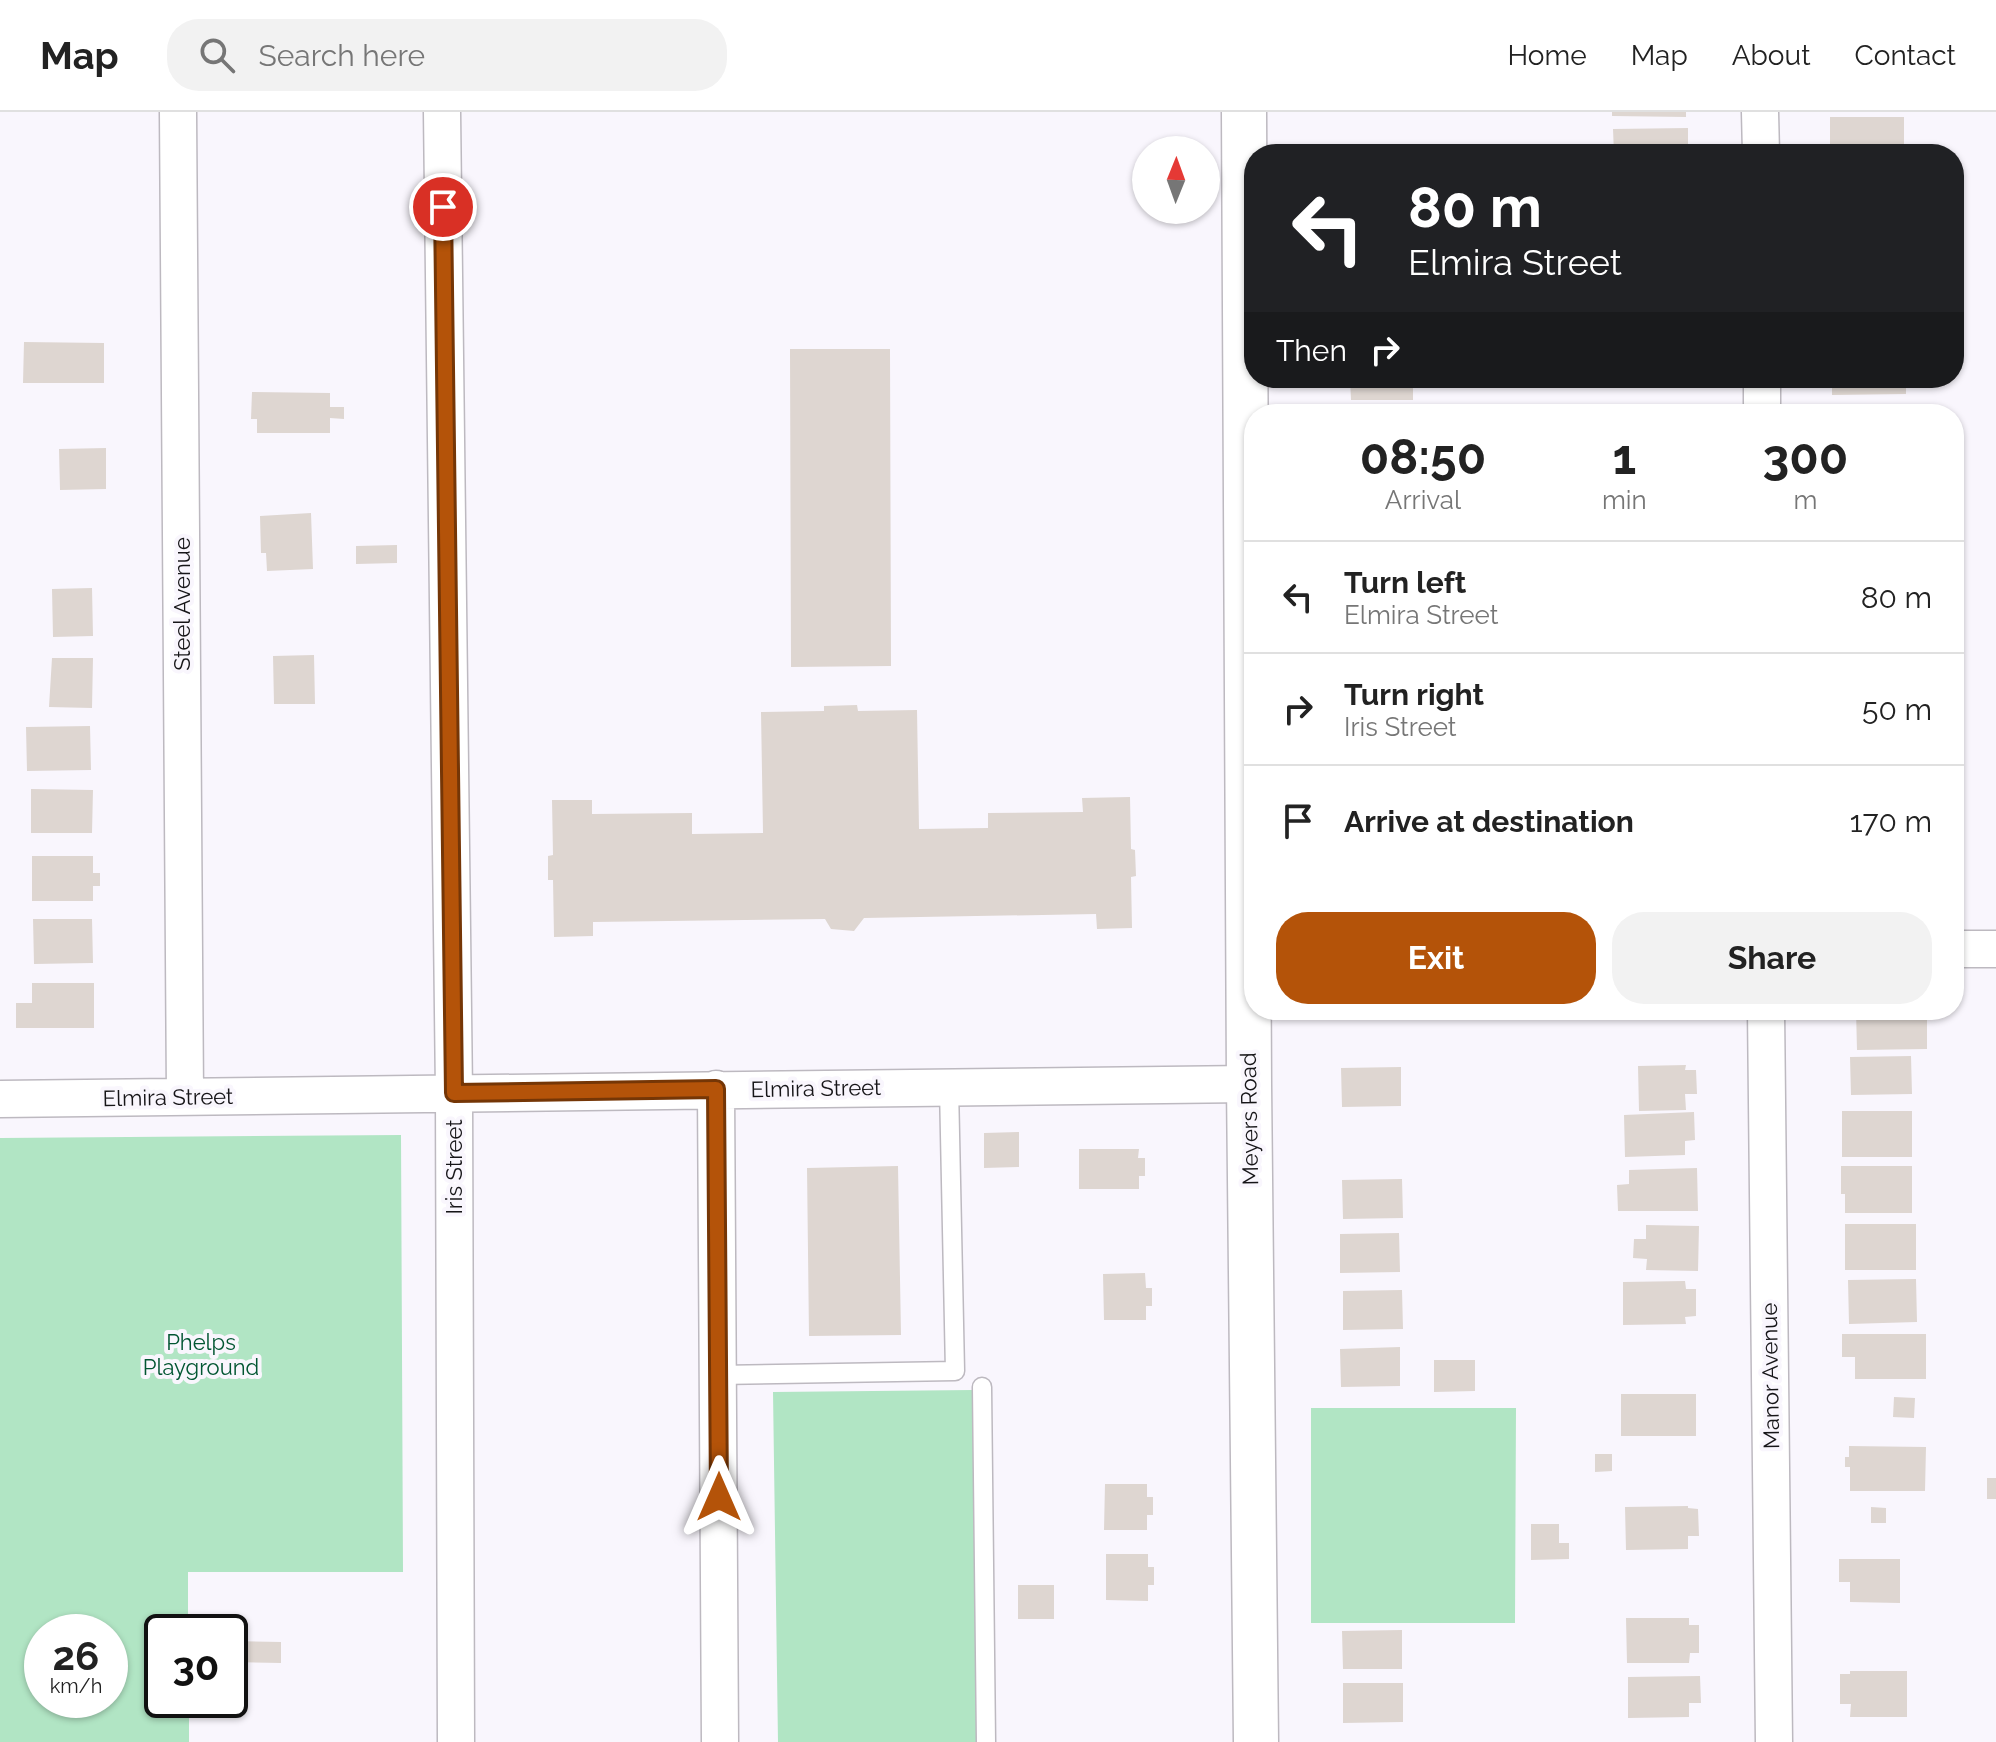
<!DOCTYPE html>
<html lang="en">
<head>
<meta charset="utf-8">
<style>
	body { margin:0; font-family:Raleway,sans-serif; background:#f2f2f2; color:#222; height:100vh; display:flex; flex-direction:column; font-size:30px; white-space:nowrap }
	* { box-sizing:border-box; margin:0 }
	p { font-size:26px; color:#767676 }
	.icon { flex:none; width:44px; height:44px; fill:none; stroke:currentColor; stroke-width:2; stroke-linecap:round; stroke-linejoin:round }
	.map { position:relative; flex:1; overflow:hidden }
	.panel { position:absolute; left:1244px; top:292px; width:720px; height:616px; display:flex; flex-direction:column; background:#fff; border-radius:32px; box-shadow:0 2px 6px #0004 }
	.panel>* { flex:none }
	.hud { position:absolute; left:1244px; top:32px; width:720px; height:244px; border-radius:32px; box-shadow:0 2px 6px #0004; background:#202124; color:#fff; overflow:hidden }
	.needle { width:52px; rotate:1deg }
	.fabs { position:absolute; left:1132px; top:24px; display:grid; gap:16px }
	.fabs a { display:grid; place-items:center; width:88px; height:88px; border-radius:50%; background:#fff; box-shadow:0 2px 6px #0004; font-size:40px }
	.speed { position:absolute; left:24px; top:1502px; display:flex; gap:16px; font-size:40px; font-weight:700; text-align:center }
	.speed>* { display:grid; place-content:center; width:104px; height:104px; border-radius:50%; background:#fff; box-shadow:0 2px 6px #0004; line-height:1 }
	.speed small { font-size:20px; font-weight:400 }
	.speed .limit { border:4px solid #111; border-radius:12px; background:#fff; color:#111 }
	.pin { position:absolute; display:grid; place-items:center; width:68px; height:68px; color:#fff; margin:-34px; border:4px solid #fff; border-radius:50%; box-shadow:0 2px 8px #0007 }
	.me { position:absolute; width:88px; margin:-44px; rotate:0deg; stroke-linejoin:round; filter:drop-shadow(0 0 6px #0008) }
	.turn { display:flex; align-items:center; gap:28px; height:168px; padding:0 32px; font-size:36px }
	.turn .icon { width:104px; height:104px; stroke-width:2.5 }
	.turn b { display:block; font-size:56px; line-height:68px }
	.then { display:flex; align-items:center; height:76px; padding:0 32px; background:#0003; gap:16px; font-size:30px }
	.eta { display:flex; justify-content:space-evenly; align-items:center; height:136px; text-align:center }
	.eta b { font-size:48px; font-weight:700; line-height:56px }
	.button { display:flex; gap:16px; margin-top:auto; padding:16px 32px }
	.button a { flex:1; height:92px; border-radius:32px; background:#b45309; color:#fff; font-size:32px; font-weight:700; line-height:92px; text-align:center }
	.button a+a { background:#f2f2f2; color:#222 }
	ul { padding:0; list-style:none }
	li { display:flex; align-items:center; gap:24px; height:112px; padding:0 32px; border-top:2px solid #e0e0e0 }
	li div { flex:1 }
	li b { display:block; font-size:30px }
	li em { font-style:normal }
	header { display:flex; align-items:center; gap:48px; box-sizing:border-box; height:112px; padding:0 40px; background:#fff; border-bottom:2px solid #e0e0e0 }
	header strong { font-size:38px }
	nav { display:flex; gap:44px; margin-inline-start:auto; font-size:28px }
	.search { width:560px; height:72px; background:#f2f2f2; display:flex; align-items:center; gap:20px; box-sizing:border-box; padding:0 28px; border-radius:32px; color:#767676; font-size:30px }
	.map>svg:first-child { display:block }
	.green { fill:#b1e5c4; fill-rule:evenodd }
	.building { fill:#ded6d1 }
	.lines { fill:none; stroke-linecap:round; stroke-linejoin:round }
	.service-casing { stroke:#bdb9c0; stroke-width:21 }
	.minor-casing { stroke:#bdb9c0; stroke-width:39 }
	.tertiary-casing { stroke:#bdb9c0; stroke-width:47 }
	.service { stroke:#fff; stroke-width:18 }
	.minor { stroke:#fff; stroke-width:36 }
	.tertiary { stroke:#fff; stroke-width:44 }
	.route-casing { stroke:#753606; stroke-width:20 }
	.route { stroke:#b45309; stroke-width:14 }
	.labels { text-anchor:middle; stroke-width:8; stroke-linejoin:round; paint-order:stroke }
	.street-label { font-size:22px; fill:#161518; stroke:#f9f6fd }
	.park-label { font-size:22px; fill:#025632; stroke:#f9f6fd }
</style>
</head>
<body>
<header>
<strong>Map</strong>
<div class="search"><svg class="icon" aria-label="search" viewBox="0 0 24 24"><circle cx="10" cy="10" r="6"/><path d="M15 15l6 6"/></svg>Search here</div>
<nav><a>Home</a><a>Map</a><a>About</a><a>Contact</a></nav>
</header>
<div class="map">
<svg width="1996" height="1630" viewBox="0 0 1996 1630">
	<rect width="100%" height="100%" fill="#f9f6fd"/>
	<path class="green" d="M401,1023L403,1460H188V1520H162V1588H189V1630H0V1026ZM42,1520H110V1588H42Z
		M973,1278L978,1630H778L773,1280Z
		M1311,1296H1516L1515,1511H1311Z"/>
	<path class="building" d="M1612,0H1686V5L1612,4Z
		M1830,5H1904V42H1842V35H1830Z
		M1688,16V42H1614L1613,17Z
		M24,230L104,231V271H23Z
		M790,237H890L891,554L791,555Z
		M1350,266H1413V288H1351Z
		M1832,266H1906V282L1832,283Z
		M252,280L330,281V295H344V307L330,306V321H257V307H251Z
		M1840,296H1903V302H1840Z
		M106,336V377L60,378L59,337Z
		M311,401L313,457L267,459L266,441H261L260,404Z
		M397,433V451L356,452V434Z
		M92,476L93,524L53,525L52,477Z
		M314,543L315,592H274L273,544Z
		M52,546H93L92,596L49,595Z
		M857,593L858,599L917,598L919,717L988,716V701L1083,700L1082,686L1130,685L1131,737L1135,738L1136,764L1131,765L1132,816L1097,817L1096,802L864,806L854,819L831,817L825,807L593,810V824L554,825L553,768H548V744L553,743L552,688H592V702L692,701V722L763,721L761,600L824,599V594Z
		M90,614L91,658L27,659L26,615Z
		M31,677L93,678L92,721H31Z
		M32,744H93V761H100V774H93V789H32Z
		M33,807H92L93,851L34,852Z
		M32,871H94V916H16V891H32Z
		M1856,898H1927V937L1857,938Z
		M1911,944L1912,982L1851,983L1850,945Z
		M1686,953L1685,958H1696L1697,982H1685L1686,998L1639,999L1638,954Z
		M1401,955V994L1342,995L1341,956Z
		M1842,999H1912V1045H1842Z
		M1694,1000L1695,1028L1685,1029V1043L1625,1045L1624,1003Z
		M1019,1020V1055L984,1056V1021Z
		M1079,1037H1139L1138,1046H1145V1064H1139V1077H1079Z
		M898,1054L901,1223L809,1224L807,1056Z
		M1841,1054H1912V1101H1845V1082H1841Z
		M1697,1056L1698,1099H1618L1617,1073L1629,1072V1058Z
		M1402,1067L1403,1106L1343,1107L1342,1068Z
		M1845,1112H1916V1158H1845Z
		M1646,1113L1699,1114L1698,1159L1646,1158L1647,1147L1633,1146L1634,1127H1646Z
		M1399,1121L1400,1160L1340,1161V1122Z
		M1145,1161L1146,1176H1152V1194H1146V1208H1104L1103,1162Z
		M1916,1167L1917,1210L1849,1212L1848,1168Z
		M1685,1169L1686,1177H1696V1204L1685,1205L1686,1212L1623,1213V1170Z
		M1402,1178L1403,1217L1343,1218V1179Z
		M1842,1222H1926V1267H1855V1245H1842Z
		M1400,1235V1274L1341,1275L1340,1237Z
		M1434,1248H1475V1279L1434,1280Z
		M1621,1282H1696V1324H1621Z
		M1894,1285L1915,1286L1914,1306L1893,1305Z
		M1849,1334L1926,1335L1925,1379H1850V1355H1845V1345H1849Z
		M1595,1342H1612V1359L1595,1360Z
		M1987,1366H1996V1387H1987Z
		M1105,1372H1147V1385H1153V1403H1147V1418H1104Z
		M1688,1394V1396L1698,1397L1699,1424H1688V1437L1626,1438L1625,1395Z
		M1871,1395L1886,1396V1411H1871Z
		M1531,1412H1559V1431H1569V1447L1531,1448Z
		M1106,1442H1148V1455H1154V1473H1148V1489L1106,1488Z
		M1839,1447H1900V1491L1850,1490V1470H1839Z
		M1018,1473H1054V1507H1018Z
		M1626,1506H1689V1513H1699V1541H1690L1689,1551H1627Z
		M1402,1518V1557H1343L1342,1519Z
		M230,1529L281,1530V1551L230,1550Z
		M1850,1559H1907V1605H1850L1851,1592H1840V1562H1850Z
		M1700,1564L1701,1591H1689V1605L1628,1606V1565Z
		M1343,1571H1403V1610L1343,1611Z"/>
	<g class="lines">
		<defs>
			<path id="service" d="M718,1263L955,1259L949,975
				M982,1275L986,1630"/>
			<path id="minor" d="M178,0L185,984
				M442,0L454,981L456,1630
				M1760,0L1761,42
				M1762,266V302
				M1954,837H1996
				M1766,898L1774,1630
				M716,977L720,1630
				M0,987L1249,972"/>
			<path id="tertiary" d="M1244,0L1249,972L1256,1630"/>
		</defs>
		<use href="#service" class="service-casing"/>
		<use href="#minor" class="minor-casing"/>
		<use href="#tertiary" class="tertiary-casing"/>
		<use href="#service" class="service"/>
		<use href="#minor" class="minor"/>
		<use href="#tertiary" class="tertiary"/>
	</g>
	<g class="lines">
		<defs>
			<path id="route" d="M443,95L454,981L716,977L719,1385"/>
		</defs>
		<use href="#route" class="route-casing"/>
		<use href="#route" class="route"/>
	</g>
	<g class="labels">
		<g class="street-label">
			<text transform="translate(182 492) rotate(-90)" y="8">Steel Avenue</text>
			<text transform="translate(816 976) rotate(-1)" y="8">Elmira Street</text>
			<text transform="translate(168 985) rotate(-1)" y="8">Elmira Street</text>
			<text transform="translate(1249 1007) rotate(-91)" y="8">Meyers Road</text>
			<text transform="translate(454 1055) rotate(-90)" y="8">Iris Street</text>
			<text transform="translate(1770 1264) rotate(-91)" y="8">Manor Avenue</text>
		</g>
		<g class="park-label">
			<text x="201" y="1238">Phelps<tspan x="201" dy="25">Playground</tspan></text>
		</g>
	</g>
</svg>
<div class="fabs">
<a><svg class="needle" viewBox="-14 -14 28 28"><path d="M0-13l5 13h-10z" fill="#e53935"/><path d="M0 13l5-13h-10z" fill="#767676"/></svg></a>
</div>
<div class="speed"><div>26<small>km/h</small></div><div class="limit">30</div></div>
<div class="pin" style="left:443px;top:95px;background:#d93025"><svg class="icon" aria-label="arrive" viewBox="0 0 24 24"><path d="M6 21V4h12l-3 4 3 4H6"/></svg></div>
<svg class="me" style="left:719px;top:1385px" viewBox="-20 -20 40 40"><path d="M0-17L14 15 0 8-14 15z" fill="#b45309" stroke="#fff" stroke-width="4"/></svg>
<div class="hud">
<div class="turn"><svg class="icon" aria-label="left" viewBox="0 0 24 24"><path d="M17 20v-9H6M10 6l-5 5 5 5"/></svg><div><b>80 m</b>Elmira Street</div></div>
<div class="then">Then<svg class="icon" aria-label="right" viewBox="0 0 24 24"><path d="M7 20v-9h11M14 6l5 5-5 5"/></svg></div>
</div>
<section class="panel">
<div class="eta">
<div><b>08:50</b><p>Arrival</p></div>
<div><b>1</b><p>min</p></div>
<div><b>300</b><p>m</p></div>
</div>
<ul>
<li><svg class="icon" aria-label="left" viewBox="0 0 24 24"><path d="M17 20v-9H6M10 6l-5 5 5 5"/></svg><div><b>Turn left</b><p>Elmira Street</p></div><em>80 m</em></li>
<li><svg class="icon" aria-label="right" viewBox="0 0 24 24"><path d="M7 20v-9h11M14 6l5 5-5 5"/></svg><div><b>Turn right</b><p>Iris Street</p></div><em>50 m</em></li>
<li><svg class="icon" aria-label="arrive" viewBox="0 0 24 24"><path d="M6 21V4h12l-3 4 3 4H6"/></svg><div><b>Arrive at destination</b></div><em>170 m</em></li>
</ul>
<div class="button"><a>Exit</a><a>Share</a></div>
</section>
</div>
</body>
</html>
